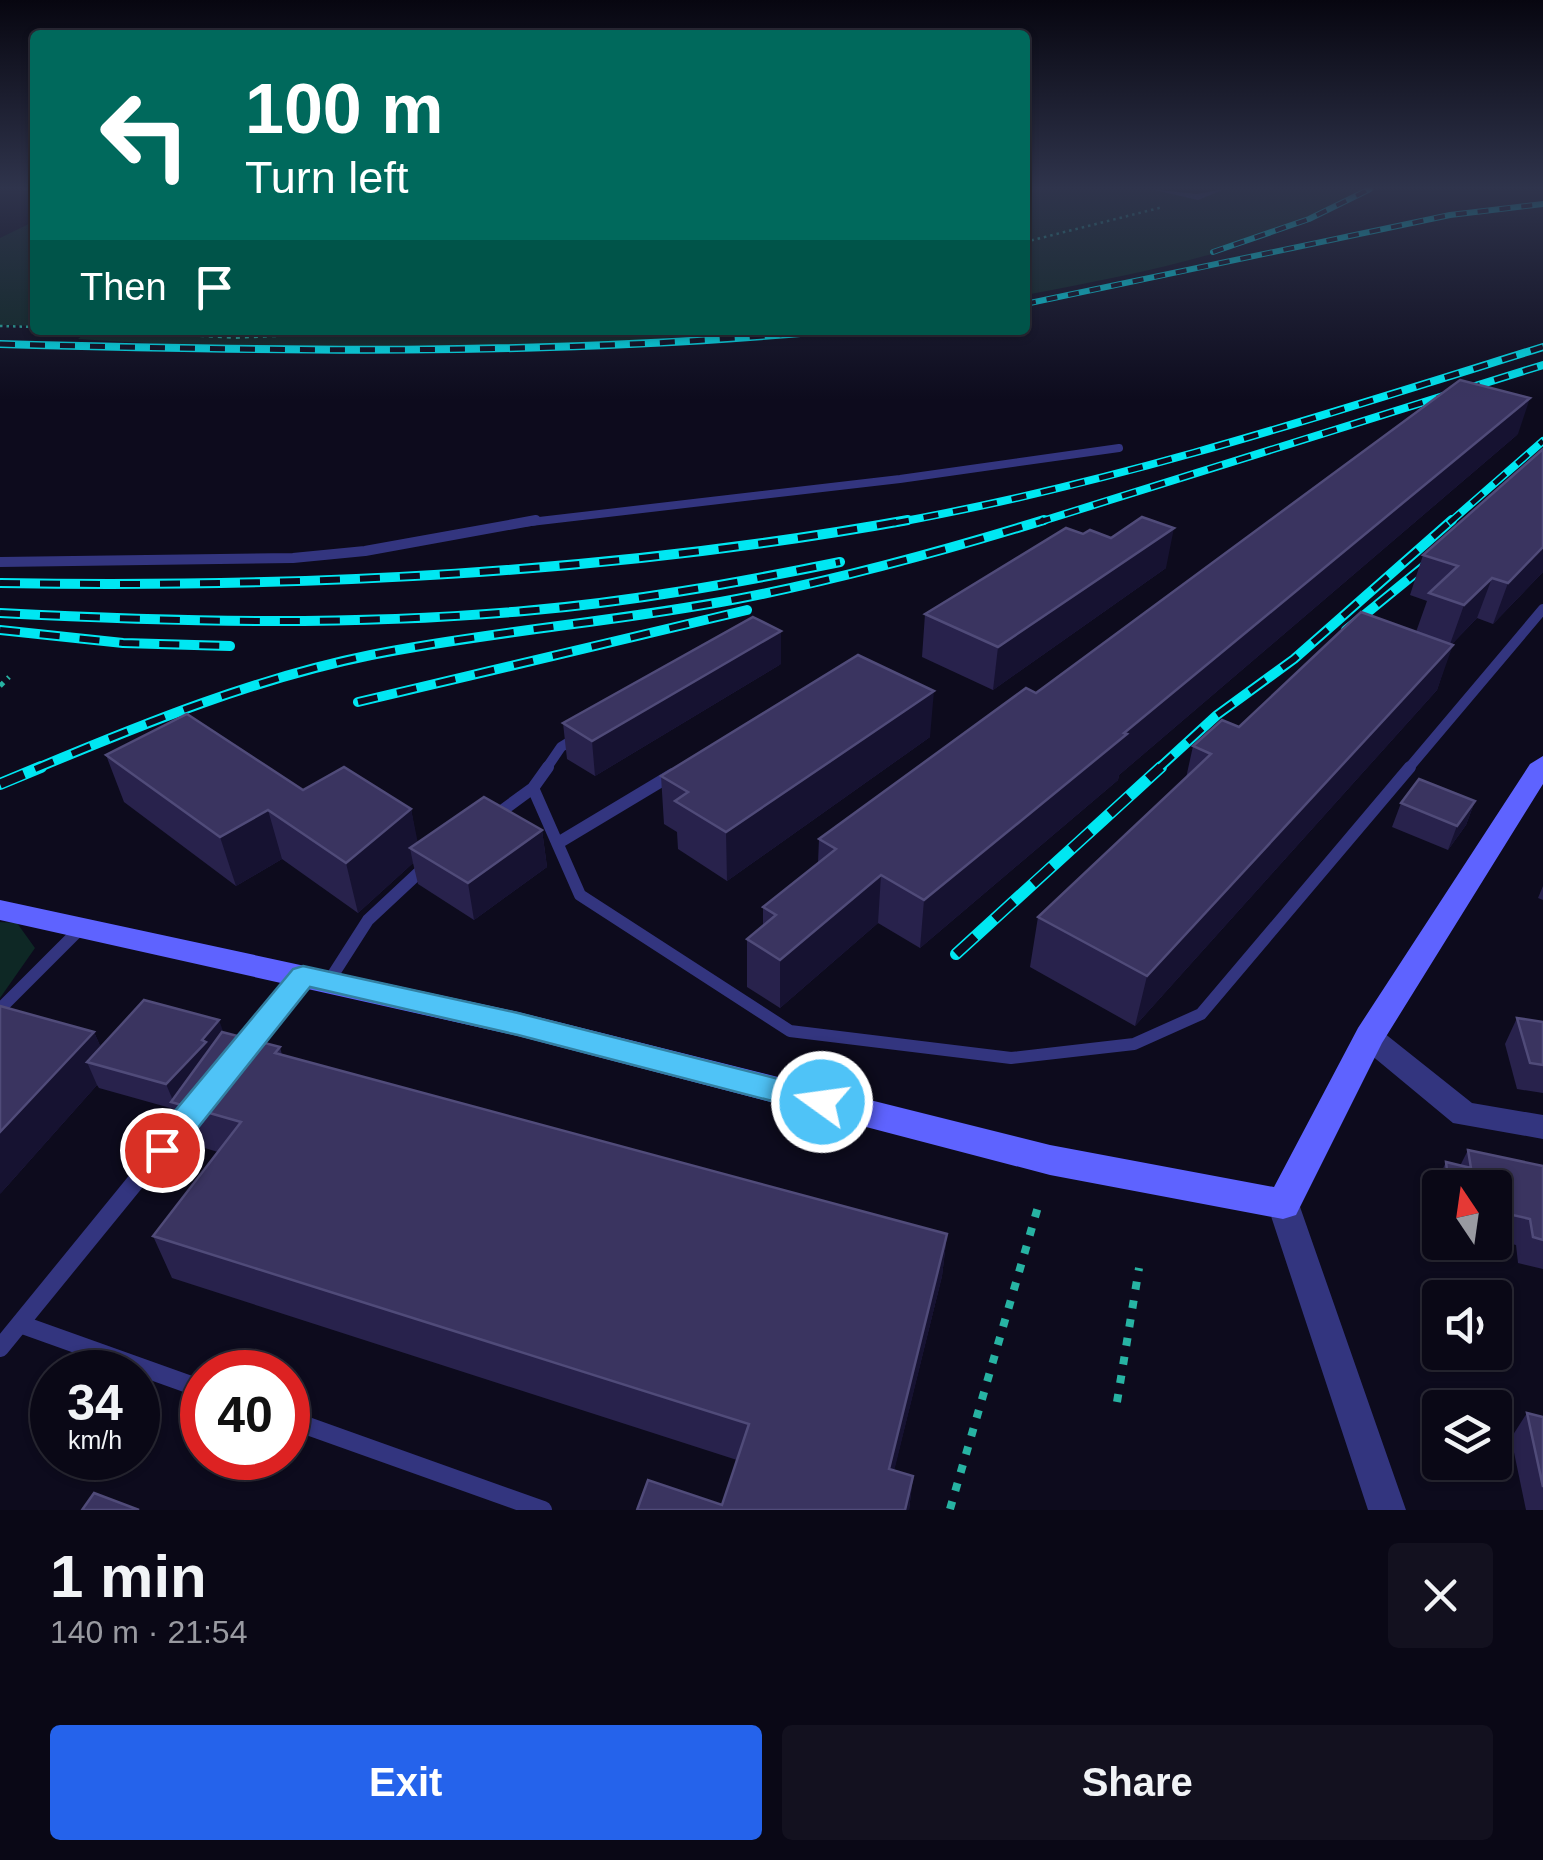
<!DOCTYPE html>
<html lang="en">
<head>
<meta charset="utf-8">
<style>
	body { margin:0; font-family:Helvetica,sans-serif; background:#13111f; color:#f1f3f6; height:100vh; display:flex; flex-direction:column; font-size:38px; white-space:nowrap }
	* { box-sizing:border-box; margin:0 }
	p { font-size:32px; color:#999aa1 }
	.icon { flex:none; width:55px; height:55px; fill:none; stroke:currentColor; stroke-width:2; stroke-linecap:round; stroke-linejoin:round }
	.map { position:relative; height:1510px; overflow:hidden }
	.side { display:flex; flex-direction:column; background:#0a0816; flex:1 }
	.side>* { flex:none }
	.banner { position:absolute; left:30px; top:30px; width:1000px; height:305px; border-radius:10px; box-shadow:0 2px 8px #0004,0 0 0 2px #2a2935; background:#00695c; color:#fff; overflow:hidden }
	.needle { width:65px; rotate:347deg }
	.buttons { position:absolute; left:1422px; top:1170px; display:grid; gap:20px }
	.buttons a { display:grid; place-items:center; width:90px; height:90px; border-radius:10px; background:#0a0816; box-shadow:0 2px 8px #0004,0 0 0 2px #2a2935; font-size:50px }
	.speed { position:absolute; left:30px; top:1350px; display:flex; gap:20px; font-size:50px; font-weight:700; text-align:center }
	.speed>* { display:grid; place-content:center; width:130px; height:130px; border-radius:50%; background:#0a0816; box-shadow:0 2px 8px #0004,0 0 0 2px #2a2935; line-height:1 }
	.speed small { font-size:25px; font-weight:400 }
	.speed .limit { border:15px solid #d22; background:#fff; color:#111 }
	.pin { position:absolute; display:grid; place-items:center; width:85px; height:85px; color:#fff; margin:-42px; border:5px solid #fff; border-radius:50%; box-shadow:0 2px 10px #0007 }
	.me { position:absolute; width:110px; margin:-55px; rotate:284deg; stroke-linejoin:round; filter:drop-shadow(0 0 8px #0008) }
	.turn { display:flex; align-items:center; gap:35px; height:210px; padding:0 50px; font-size:45px }
	.turn .icon { width:130px; height:130px; stroke-width:2.5 }
	.turn b { display:block; font-size:70px; line-height:85px }
	.then { display:flex; align-items:center; height:95px; padding:0 50px; background:#0003; gap:20px; font-size:38px }
	.round { display:grid; place-items:center; flex:none; width:105px; height:105px; border-radius:10px; background:#13111f }
	.head { display:flex; align-items:center; justify-content:space-between; height:170px; padding:0 50px }
	h1 { font-size:60px; font-weight:700; line-height:75px }
	.button { display:flex; gap:20px; margin-top:auto; padding:20px 50px }
	.button a { flex:1; height:115px; border-radius:10px; background:#2563eb; color:#fff; font-size:40px; font-weight:700; line-height:115px; text-align:center }
	.button a+a { background:#13111f; color:#f1f3f6 }
	.map>svg:first-child { display:block }
	.green { fill:#0e2825 }
	.lines { fill:none; stroke-linecap:round; stroke-linejoin:round }
	.path-far3 { stroke:#27b3a3; stroke-width:2.5; stroke-dasharray:2.5 4; stroke-linecap:butt }
	.path-far2 { stroke:#27b3a3; stroke-width:4; stroke-dasharray:4 5; stroke-linecap:butt }
	.path-far1 { stroke:#27b3a3; stroke-width:5; stroke-dasharray:5 6; stroke-linecap:butt }
	.path { stroke:#27b3a3; stroke-width:8; stroke-dasharray:8 11; stroke-linecap:butt }
	.lane-far3 { stroke:#33357f; stroke-width:8 }
	.lane-far2 { stroke:#33357f; stroke-width:10 }
	.lane-far1 { stroke:#33357f; stroke-width:12 }
	.lane { stroke:#33357f; stroke-width:18 }
	.street { fill:#33357f; fill-rule:evenodd }
	.secondary { fill:#5e63ff; fill-rule:evenodd }
	.rail-far3-casing { stroke:#00e7f2; stroke-width:6 }
	.rail-far2-casing { stroke:#00e7f2; stroke-width:8 }
	.rail-far1-casing { stroke:#00e7f2; stroke-width:10 }
	.rail-casing { stroke:#00e7f2; stroke-width:12 }
	.rail-far3 { stroke:#0d0b1d; stroke-width:4; stroke-dasharray:11; stroke-linecap:butt }
	.rail-far2 { stroke:#0d0b1d; stroke-width:5; stroke-dasharray:15; stroke-linecap:butt }
	.rail-far1 { stroke:#0d0b1d; stroke-width:6; stroke-dasharray:20; stroke-linecap:butt }
	.rail { stroke:#0d0b1d; stroke-width:9; stroke-dasharray:26; stroke-linecap:butt }
	.wall { fill:#28224c }
	.shaded-wall { fill:#161231 }
	.building { fill:#3a3460; stroke:#504b79; stroke-width:2.5 }
	.route { fill:#4fc3f7; stroke:#337fa1; stroke-width:2.5 }
</style>
</head>
<body>
<div class="map">
<svg width="1543" height="1510" viewBox="0 0 1543 1510">
	<rect width="100%" height="100%" fill="#0d0b1d"/>
	<path class="green" d="M1025,189H1155L1198,197L1220,189H1370C1267,250 1141,273 1025,295Z
		M35,221V326L0,325V238Z
		M88,330L235,337L382,330H758C533,353 303,354 78,339Z
		M0,922L17,923L35,948L0,998Z"/>
	<g class="lines">
		<path class="path-far3" d="M24,189L35,191
			M1025,242L1163,207
			M0,326L35,327
			M114,330L189,334
			M291,334L382,330"/>
		<path class="path-far2" d="M146,332L235,337L344,332"/>
		<path class="path-far1" d="M0,686L9,677"/>
		<path class="path" d="M1117,1402L1139,1268
			M950,1509L1040,1200"/>
		<path class="lane-far3" d="M522,523L900,479L1119,448"/>
		<path class="lane-far2" d="M0,562L293,558L365,551L536,520
			M546,769L561,747L574,739
			M1408,769L1543,609"/>
		<path class="lane-far1" d="M533,788L580,895L790,1031L1011,1058L1134,1044L1201,1014L1410,767
			M492,818L533,788L548,767
			M558,843L673,774
			M329,981L368,920L428,864
			M0,1009L82,927
			M243,1050L303,976"/>
		<path class="lane" d="M20,1324L202,1389
			M0,1348L190,1115
			M288,1419L543,1510"/>
		<path class="street" d="M1150,189L1197,194L1225,189L1198,200Z
			M1369,1026L1379,1029L1472,1103L1543,1115V1139L1453,1123L1359,1045L1355,1037L1359,1029Z
			M1283,1190L1294,1194L1299,1204L1406,1510H1368L1267,1204L1272,1194Z"/>
		<path class="secondary" d="M1543,756V784L1382,1043L1296,1215L1283,1219L1050,1175L518,1036L0,920V900L518,1012L1050,1145L1274,1187L1358,1028L1530,764Z"/>
		<defs>
			<path id="rail-far3" d="M1213,252L1309,219L1370,189
				M1025,304L1450,215L1543,204
				M784,334L833,330"/>
			<path id="rail-far2" d="M0,344C271,351 542,356 812,332
				M894,523C1116,483 1328,414 1543,347
				M1036,523L1543,365
				M1449,523L1543,441"/>
			<path id="rail-far1" d="M0,583C304,588 608,574 908,520
				M0,613C175,622 350,626 524,611C631,602 736,583 840,562
				M0,630L123,643L230,646
				M1346,630L1439,554
				M358,702L747,610
				M35,769C143,724 256,678 371,655C492,631 616,622 737,599C841,579 943,551 1044,520
				M1158,769L1217,715L1294,659L1452,520"/>
			<path id="rail" d="M0,784L41,767
				M956,954L1161,767"/>
		</defs>
		<use href="#rail-far3" class="rail-far3-casing"/>
		<use href="#rail-far2" class="rail-far2-casing"/>
		<use href="#rail-far1" class="rail-far1-casing"/>
		<use href="#rail" class="rail-casing"/>
		<use href="#rail-far3" class="rail-far3"/>
		<use href="#rail-far2" class="rail-far2"/>
		<use href="#rail-far1" class="rail-far1"/>
		<use href="#rail" class="rail"/>
	</g>
	<path class="wall" d="M1518,434L1119,775L1118,780L920,948L878,923L780,1008L747,987V939L763,926V907L818,863L819,839Z
		M1543,449V572L1493,624L1477,618L1452,644L1437,690L1135,1026L1030,967L1038,917L1186,778L1193,746L1239,727L1416,632L1427,601L1410,595L1423,555Z
		M1166,568L993,690L922,657L925,614Z
		M781,664L595,776L567,759L563,723Z
		M930,737L727,881L678,849L677,832L664,824L661,776Z
		M106,755L411,809L417,843L542,830L547,867L474,920L418,884L413,863L358,913L282,859L236,886L124,802Z
		M1475,801L1466,825L1448,850L1392,827L1401,803Z
		M1543,886V900L1538,898Z
		M1517,1018L1543,1022V1093L1517,1089L1505,1044Z
		M94,1032L101,1048L224,1032L280,1047L282,1055L947,1234L942,1276L894,1470L913,1476L909,1510H637L722,1505L737,1460L172,1278L153,1236L218,1152L188,1143L174,1109L99,1088L97,1085L0,1194Z
		M1468,1150L1543,1166V1269L1518,1263L1516,1245L1495,1240V1188H1440V1227L1438,1226L1434,1188L1446,1162L1460,1166Z
		M1527,1413L1543,1417V1510H1526L1511,1438Z"/>
	<path class="shaded-wall" d="M1530,398L1518,434L1119,775L1118,780L920,948L924,900L1124,733Z
		M1174,528L1166,568L993,690L998,647Z
		M1543,547V572L1493,624L1508,583Z
		M1492,578L1477,618L1449,647L1464,605Z
		M781,631V664L595,776L592,741Z
		M1453,645L1437,690L1135,1026L1147,976Z
		M934,691L930,737L727,881L726,832Z
		M1475,801L1466,825L1448,850L1457,826Z
		M411,809L420,853L410,848L413,863L358,913L346,863Z
		M268,810L282,859L236,886L220,837Z
		M542,830L547,867L474,920L468,883Z
		M881,875L878,923L780,1008V960Z
		M219,1020L228,1045L174,1103L166,1084Z
		M94,1032L110,1069L87,1062L97,1085L0,1194V1132Z
		M947,1234L942,1276L885,1508L889,1469Z
		M913,1476L909,1510H905Z"/>
	<path class="building" d="M1460,380L1530,398L1124,733L1127,734L924,900L881,875L780,960L747,939L776,915L763,907L836,849L819,839L1026,688L1036,693Z
		M1543,449V547L1508,583L1492,578L1464,605L1429,593L1458,566L1423,555Z
		M1142,517L1174,528L998,647L925,614L1066,528L1083,534L1090,530L1111,538Z
		M1361,612L1453,645L1147,976L1038,917L1211,754L1193,746L1222,720L1239,727Z
		M753,617L781,631L592,741L563,723Z
		M858,655L934,691L726,832L675,801L688,792L661,776Z
		M187,714L303,790L344,767L411,809L346,863L268,810L220,837L106,755Z
		M1419,779L1475,801L1457,826L1401,803Z
		M484,797L542,830L468,883L410,848Z
		M144,1000L219,1020L202,1040L206,1042L166,1084L87,1062Z
		M0,1006L94,1032L0,1132Z
		M1517,1018L1543,1022V1065L1530,1063Z
		M222,1032L280,1047L275,1053L947,1234L889,1469L913,1476L905,1510H637L648,1480L722,1505L749,1424L153,1236L241,1122L171,1102Z
		M1468,1150L1543,1166V1240L1533,1237L1530,1219L1495,1211V1188H1449L1446,1162L1471,1168Z
		M1527,1413L1543,1417V1487Z
		M94,1493L139,1510H82Z"/>
	<linearGradient id="sky" x2="0" y2="1"><stop stop-color="#070610"/><stop offset="0.47" stop-color="#2f344c"/><stop offset="1" stop-color="#2f344c" stop-opacity="0"/></linearGradient>
	<rect width="1543" height="400" fill="url(#sky)"/>
	<path class="route" d="M303,966L518,1013L822,1090L832,1093L837,1102L832,1110L822,1114L518,1035L310,987L173,1159L162,1163L150,1159L146,1150L150,1141L293,969Z"/>
</svg>
<div class="buttons">
<a><svg class="needle" viewBox="-14 -14 28 28"><path d="M0-13l5 13h-10z" fill="#e53935"/><path d="M0 13l5-13h-10z" fill="#999aa1"/></svg></a>
<a><svg class="icon" aria-label="sound" viewBox="0 0 24 24"><path d="M4 9h4l5-4v14l-5-4H4zM17 9q2 3 0 6"/></svg></a>
<a><svg class="icon" aria-label="layers" viewBox="0 0 24 24"><path d="M12 4l9 5-9 5-9-5zM3 14l9 5 9-5"/></svg></a>
</div>
<div class="speed"><div>34<small>km/h</small></div><div class="limit">40</div></div>
<div class="pin" style="left:162px;top:1150px;background:#d93025"><svg class="icon" aria-label="arrive" viewBox="0 0 24 24"><path d="M6 21V4h12l-3 4 3 4H6"/></svg></div>
<svg class="me" style="left:822px;top:1102px" viewBox="-20 -20 40 40"><circle r="17" fill="#4fc3f7" stroke="#fff" stroke-width="3"/><path d="M0-11L8 9 0 5-8 9z" fill="#fff"/></svg>
<div class="banner">
<div class="turn"><svg class="icon" aria-label="left" viewBox="0 0 24 24"><path d="M17 20v-9H6M10 6l-5 5 5 5"/></svg><div><b>100 m</b>Turn left</div></div>
<div class="then">Then<svg class="icon" aria-label="arrive" viewBox="0 0 24 24"><path d="M6 21V4h12l-3 4 3 4H6"/></svg></div>
</div>
</div>
<section class="side">
<div class="head"><div><h1>1 min</h1><p>140 m · 21:54</p></div><a class="round"><svg class="icon" aria-label="close" viewBox="0 0 24 24"><path d="M6 6l12 12M18 6L6 18"/></svg></a></div>
<div class="button"><a>Exit</a><a>Share</a></div>
</section>
</body>
</html>
